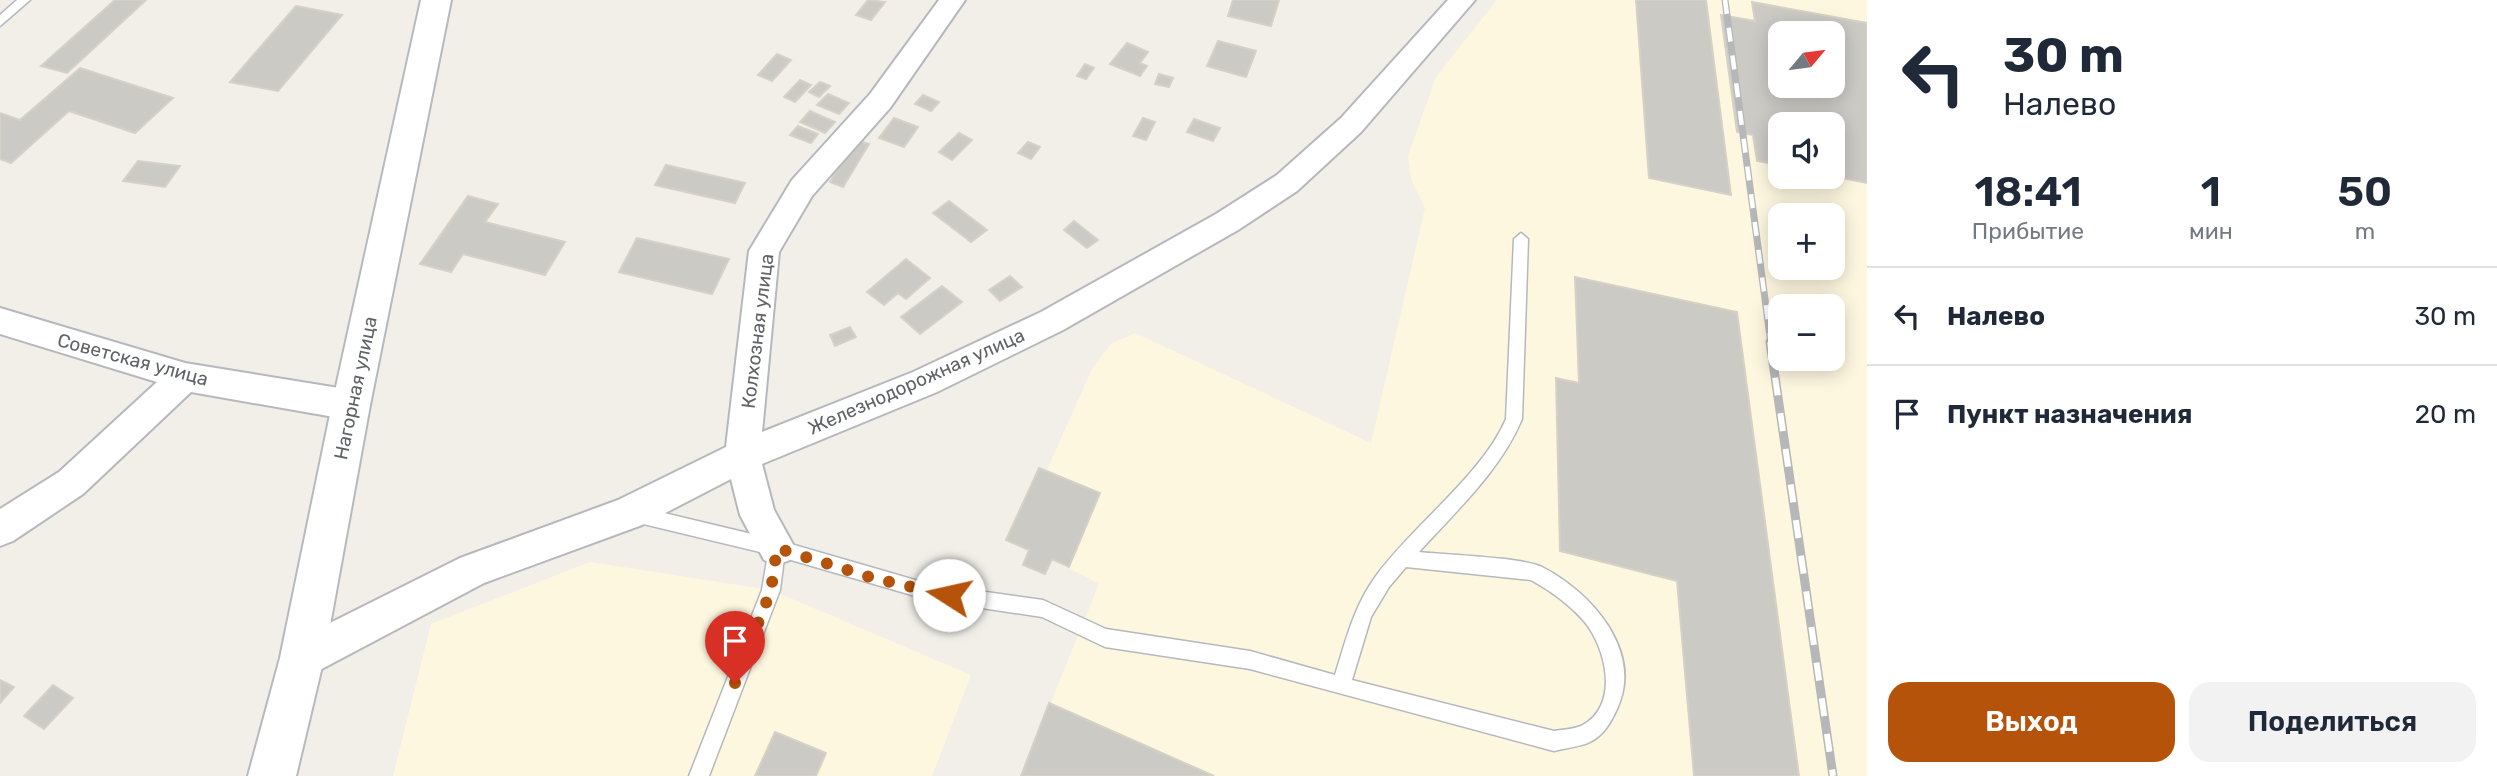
<!DOCTYPE html>
<html lang="ru">
<head>
<meta charset="utf-8">
<style>
	body { margin:0; font-family:Rubik,sans-serif; background:#f2f2f3; color:#1f2937; height:100vh; display:flex; flex-direction:column; font-size:26px; white-space:nowrap }
	* { box-sizing:border-box; margin:0 }
	p { font-size:23px; color:#747a83 }
	.icon { flex:none; width:38px; height:38px; fill:none; stroke:currentColor; stroke-width:2; stroke-linecap:round; stroke-linejoin:round }
	.map { position:relative; flex:1; overflow:hidden }
	.details { display:flex; flex-direction:column; background:#fff; width:630px }
	.details>* { flex:none }
	.guide { background:#fff; color:#1f2937; overflow:hidden }
	.needle { width:46px; rotate:61deg }
	.fabs { position:absolute; left:1768px; top:21px; display:grid; gap:14px }
	.fabs a { display:grid; place-items:center; width:77px; height:77px; border-radius:14px; background:#fff; box-shadow:0 4px 18px #0003; font-size:35px }
	.pin { position:absolute; display:grid; place-items:center; width:60px; height:60px; color:#fff; margin:-72px -30px; border-radius:50% 50% 50% 0; rotate:-45deg; box-shadow:0 0 7px #0007 }
	.pin .icon { rotate:45deg }
	.me { position:absolute; width:77px; margin:-38px; rotate:280deg; stroke-linejoin:round; filter:drop-shadow(0 0 5px #0008) }
	.turn { display:flex; align-items:center; gap:24px; height:147px; padding:0 21px; font-size:32px }
	.turn .icon { width:91px; height:91px; stroke-width:2.5 }
	.turn b { display:block; font-size:49px; line-height:60px }
	.eta { display:flex; justify-content:space-evenly; align-items:center; height:119px; text-align:center }
	.eta b { font-size:42px; font-weight:600; line-height:49px }
	.button { display:flex; gap:14px; margin-top:auto; padding:14px 21px }
	.button a { flex:1; height:80px; border-radius:21px; background:#b45309; color:#fff; font-size:28px; font-weight:600; line-height:80px; text-align:center }
	.button a+a { background:#f2f2f3; color:#1f2937 }
	ul { padding:0; list-style:none }
	li { display:flex; align-items:center; gap:21px; height:98px; padding:0 21px; border-top:2px solid #e0e1e3 }
	li div { flex:1 }
	li b { display:block; font-size:26px }
	li em { font-style:normal }
	main { display:flex; flex:1; min-height:0 }
	.map>svg:first-child { display:block }
	.commercial { fill:#fef7e0; fill-rule:evenodd }
	.building { fill:#cccac5; stroke:#d6d1c6; stroke-width:2; fill-rule:evenodd }
	.lines { fill:none; stroke-linecap:round; stroke-linejoin:round }
	.service-casing { stroke:#b5b8bc; stroke-width:3 }
	.minor-casing { stroke:#b5b8bc; stroke-width:4 }
	.secondary-casing { stroke:#b6babf; stroke-width:4 }
	.service { fill:#fff; fill-rule:evenodd }
	.minor { fill:#fff; fill-rule:evenodd }
	.secondary { fill:#fff; fill-rule:evenodd }
	.rail-far1-casing { stroke:#b6b7b8; stroke-width:7 }
	.rail-casing { stroke:#b6b7b8; stroke-width:9 }
	.rail-far1 { stroke:#fff; stroke-width:4.5; stroke-dasharray:14; stroke-linecap:butt }
	.rail { stroke:#fff; stroke-width:6; stroke-dasharray:18; stroke-linecap:butt }
	.route { stroke:#b45309; stroke-width:12; stroke-dasharray:0 21.6 }
	.labels { text-anchor:middle; stroke-width:6; stroke-linejoin:round; paint-order:stroke }
	.street-label { font-size:19px; fill:#5f6368; stroke:#fff }
</style>
</head>
<body>
<main>
<div class="map">
<svg width="1867" height="776" viewBox="0 0 1867 776">
	<rect width="100%" height="100%" fill="#f1efe8"/>
	<path class="commercial" d="M1497,0H1867V776H1021L1099,584L1052,559L1045,574L1023,565L1029,550L1006,540L1039,468L1047,470L1092,369L1111,344L1135,333L1371,443L1425,208L1411,179L1408,156L1436,77ZM1780,33H1832V86H1780ZM1780,124H1832V177H1780ZM1780,215H1832V268H1780ZM1780,306H1832V359H1780Z
		M590,562L771,590L971,675L932,776H393L431,624Z"/>
	<path class="building" d="M115,0H146L67,73L41,66Z
		M868,0L885,2L871,20L856,15Z
		M1233,0H1279L1271,26L1228,16Z
		M1636,0H1706L1731,195L1649,178Z
		M1752,2L1867,23V183L1832,176V124H1780V165L1757,161L1753,135L1737,132L1721,15L1755,21ZM1780,33H1832V86H1780Z
		M296,6L342,15L278,91L230,82Z
		M1218,41L1256,51L1246,77L1207,66Z
		M1127,43L1148,52L1140,63L1147,66L1140,76L1110,64Z
		M777,54L791,60L772,81L758,75Z
		M1085,64L1094,68L1086,79L1077,76Z
		M80,68L173,98L135,133L69,111L11,163L0,159V113L20,120Z
		M1159,74L1173,78L1169,87L1155,84Z
		M800,80L811,85L795,102L784,97Z
		M820,82L830,86L819,97L809,92Z
		M828,94L849,103L839,114L817,105Z
		M923,95L939,102L931,111L915,104Z
		M810,111L835,122L825,133L800,122Z
		M894,118L918,127L904,147L879,138Z
		M1143,118L1155,122L1146,140L1133,136Z
		M1194,119L1220,128L1213,141L1187,132Z
		M798,126L818,134L811,143L790,135Z
		M959,133L972,140L952,160L939,152Z
		M856,140L869,144L843,187L830,182Z
		M1028,142L1040,147L1031,159L1018,153Z
		M138,161L180,166L165,187L123,181Z
		M666,165L745,183L735,203L655,185Z
		M468,196L498,204L485,222L565,242L545,275L463,254L451,272L420,264Z
		M949,201L987,230L971,242L933,213Z
		M1074,221L1098,240L1087,248L1064,230Z
		M637,238L729,259L712,294L619,272Z
		M906,259L930,278L906,299L898,293L884,305L867,292Z
		M1010,276L1022,287L1000,301L989,290Z
		M1575,277L1737,312L1799,776H1694L1677,581L1560,551L1556,378L1579,383Z
		M942,286L962,302L920,334L901,317Z
		M850,327L856,337L835,346L830,335Z
		M1039,468L1100,493L1069,567L1052,559L1045,574L1023,565L1029,550L1006,540Z
		M0,680L14,687L0,703Z
		M53,685L73,698L44,729L24,716Z
		M1049,703L1214,776H1021Z
		M775,732L826,753L816,776H755Z"/>
	<g class="lines">
		<defs>
			<path id="service" d="M17,0H30L0,26V15Z
				M1521,233L1528,239L1522,419C1501,470 1456,511 1419,552C1446,555 1521,557 1542,567C1591,592 1644,651 1617,709C1611,722 1604,735 1590,742C1580,747 1565,748 1554,751L1250,669L1105,647L1042,617L929,600L784,558L780,590L709,776H689L762,590L768,554L635,522L629,520L627,514L629,508L635,506L777,540L929,584L1043,600L1106,629L1250,651L1335,675C1346,640 1354,606 1376,576C1412,526 1482,475 1506,419L1514,239ZM1406,567L1531,580C1549,590 1569,604 1583,620C1606,646 1621,706 1581,726C1573,729 1562,730 1554,731L1352,680L1371,617L1389,587Z"/>
			<path id="minor" d="M939,0H965L890,108L812,196L779,252L762,432L913,372L1041,312L1216,214L1277,175L1341,118L1448,0H1475L1361,132L1297,191L1238,230L1063,330L937,392L762,464L774,510L795,548L790,560L777,565L764,560L740,515L731,479L642,525L484,583L316,672L302,677L288,672L283,658L288,644L460,558L618,500L726,447L749,251L792,180L870,94Z
				M0,308L185,363L351,390L363,395L368,405L363,415L351,420L191,392L83,494L13,541L0,546V509L59,472L157,382L0,334Z"/>
			<path id="secondary" d="M421,0H451L370,405L324,658L296,776H248L280,658L332,405Z"/>
		</defs>
		<use href="#service" class="service-casing"/>
		<use href="#minor" class="minor-casing"/>
		<use href="#secondary" class="secondary-casing"/>
		<use href="#service" class="service"/>
		<use href="#minor" class="minor"/>
		<use href="#secondary" class="secondary"/>
		<defs>
			<path id="rail-far1" d="M1725,0L1771,344"/>
			<path id="rail" d="M1770,342L1833,776"/>
		</defs>
		<use href="#rail-far1" class="rail-far1-casing"/>
		<use href="#rail" class="rail-casing"/>
		<use href="#rail-far1" class="rail-far1"/>
		<use href="#rail" class="rail"/>
	</g>
	<g class="lines">
		<path class="route" d="M735,683L771,590L777,548L876,579L949,595"/>
	</g>
	<g class="labels">
		<g class="street-label">
			<text transform="translate(757 331) rotate(-83)" y="7">Колхозная улица</text>
			<text transform="translate(133 359) rotate(15)" y="7">Советская улица</text>
			<text transform="translate(916 381) rotate(-24)" y="7">Железнодорожная улица</text>
			<text transform="translate(355 388) rotate(-78)" y="7">Нагорная улица</text>
		</g>
	</g>
</svg>
<div class="fabs">
<a><svg class="needle" viewBox="-14 -14 28 28"><path d="M0-13l5 13h-10z" fill="#e53935"/><path d="M0 13l5-13h-10z" fill="#747a83"/></svg></a>
<a><svg class="icon" aria-label="sound" viewBox="0 0 24 24"><path d="M4 9h4l5-4v14l-5-4H4zM17 9q2 3 0 6"/></svg></a>
<a>+</a>
<a>−</a>
</div>
<div class="pin" style="left:735px;top:683px;background:#d93025"><svg class="icon" aria-label="arrive" viewBox="0 0 24 24"><path d="M6 21V4h12l-3 4 3 4H6"/></svg></div>
<svg class="me" style="left:949px;top:595px" viewBox="-20 -20 40 40"><circle r="19" fill="#fff"/><path d="M0-13L10 11 0 6-10 11z" fill="#b45309"/></svg>
</div>
<section class="details">
<div class="guide">
<div class="turn"><svg class="icon" aria-label="left" viewBox="0 0 24 24"><path d="M17 20v-9H6M10 6l-5 5 5 5"/></svg><div><b>30 m</b>Налево</div></div>
</div>
<div class="eta">
<div><b>18:41</b><p>Прибытие</p></div>
<div><b>1</b><p>мин</p></div>
<div><b>50</b><p>m</p></div>
</div>
<ul>
<li><svg class="icon" aria-label="left" viewBox="0 0 24 24"><path d="M17 20v-9H6M10 6l-5 5 5 5"/></svg><div><b>Налево</b></div><em>30 m</em></li>
<li><svg class="icon" aria-label="arrive" viewBox="0 0 24 24"><path d="M6 21V4h12l-3 4 3 4H6"/></svg><div><b>Пункт назначения</b></div><em>20 m</em></li>
</ul>
<div class="button"><a>Выход</a><a>Поделиться</a></div>
</section>
</main>
</body>
</html>
